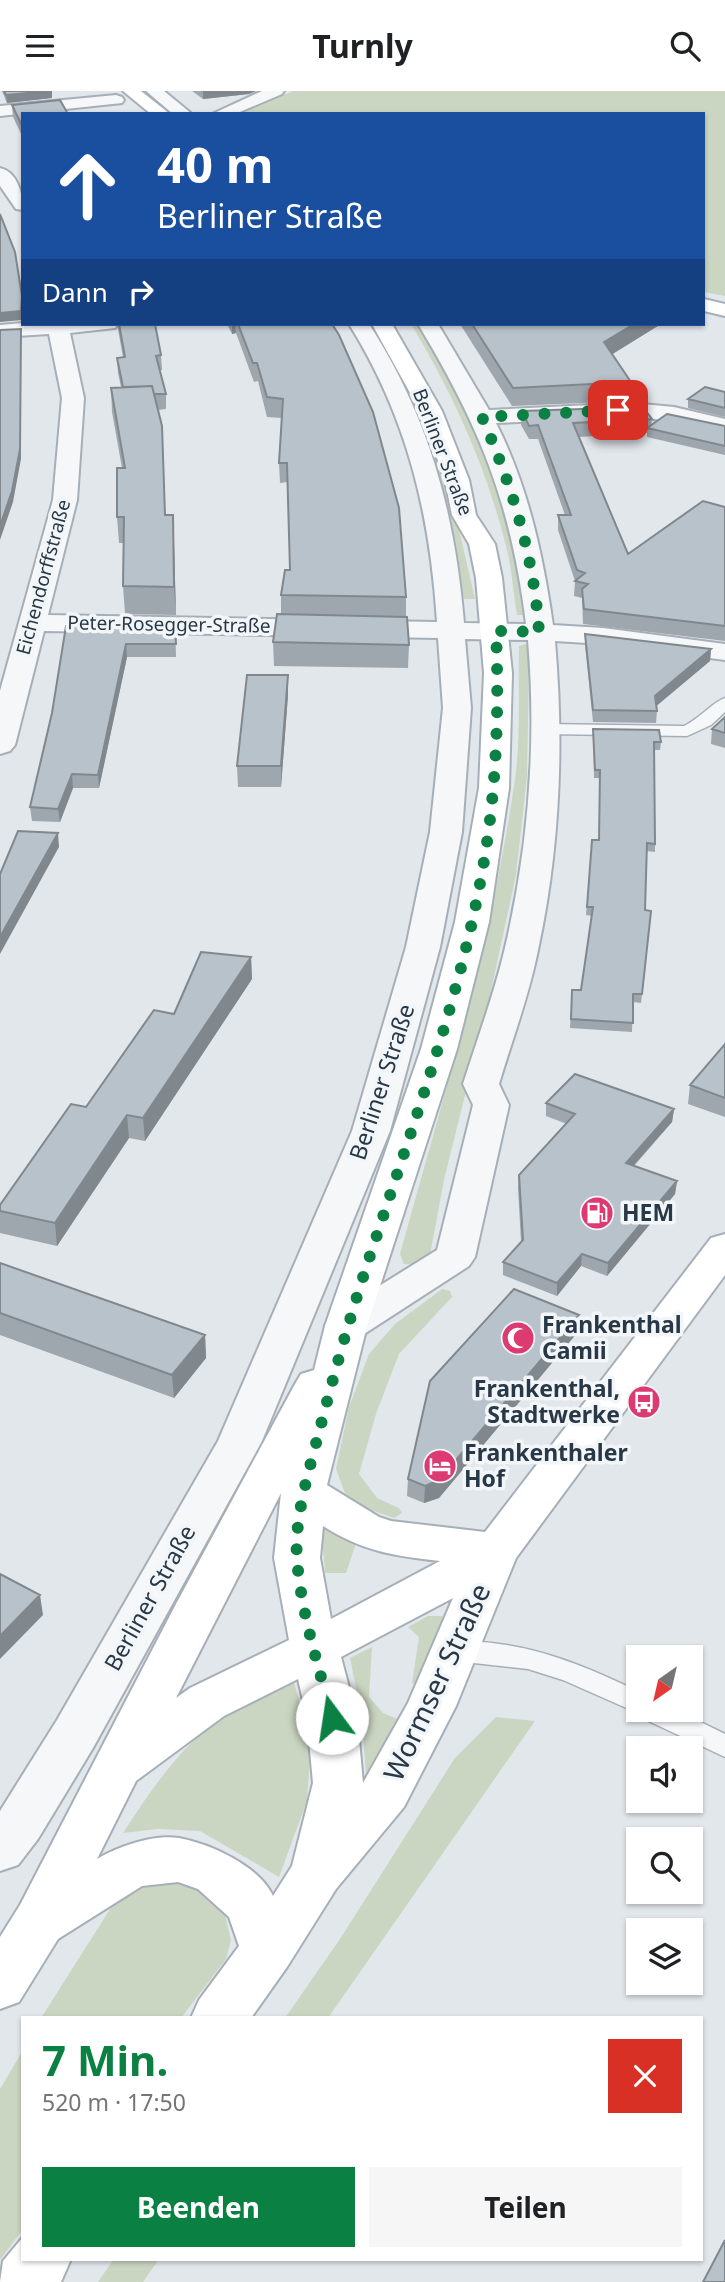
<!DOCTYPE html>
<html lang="de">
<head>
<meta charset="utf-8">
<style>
	body { margin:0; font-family:"Noto Sans",sans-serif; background:#f6f6f6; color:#202124; height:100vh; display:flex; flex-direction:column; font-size:26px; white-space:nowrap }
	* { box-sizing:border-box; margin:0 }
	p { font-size:23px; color:#757577 }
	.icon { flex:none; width:38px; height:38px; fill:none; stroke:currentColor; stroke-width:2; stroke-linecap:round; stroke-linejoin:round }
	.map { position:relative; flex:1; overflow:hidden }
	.details { position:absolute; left:21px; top:1925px; width:682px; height:245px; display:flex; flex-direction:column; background:#fff; border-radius:0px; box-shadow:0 2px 5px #0004 }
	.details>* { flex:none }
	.top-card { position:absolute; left:21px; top:21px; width:684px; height:214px; border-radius:0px; box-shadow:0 2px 5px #0004; background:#1a4fa0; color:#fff; overflow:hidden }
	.needle { width:46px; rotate:214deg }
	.buttons { position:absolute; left:626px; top:1554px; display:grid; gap:14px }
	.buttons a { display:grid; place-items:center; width:77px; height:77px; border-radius:0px; background:#fff; box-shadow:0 2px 5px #0004; font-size:35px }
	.pin { position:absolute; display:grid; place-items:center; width:60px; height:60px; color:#fff; margin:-30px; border-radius:14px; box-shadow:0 4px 10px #0006 }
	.me { position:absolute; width:77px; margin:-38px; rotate:346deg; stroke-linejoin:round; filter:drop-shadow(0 0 5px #0008) }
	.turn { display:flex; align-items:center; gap:24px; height:147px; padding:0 21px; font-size:32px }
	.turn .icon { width:91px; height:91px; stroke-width:2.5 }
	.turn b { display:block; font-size:49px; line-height:60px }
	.then { display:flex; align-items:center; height:66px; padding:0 21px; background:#0003; gap:14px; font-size:26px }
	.round { display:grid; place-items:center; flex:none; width:74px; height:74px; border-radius:0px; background:#f6f6f6 }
	.overview { display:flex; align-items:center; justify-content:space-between; height:119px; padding:0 21px }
	h1 { font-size:42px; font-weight:700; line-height:52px; color:#0b8043 }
	.cta { display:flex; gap:14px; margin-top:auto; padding:14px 21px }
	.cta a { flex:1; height:80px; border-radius:0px; background:#0b8043; color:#fff; font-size:28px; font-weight:700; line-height:80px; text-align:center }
	.cta a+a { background:#f6f6f6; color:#202124 }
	header { display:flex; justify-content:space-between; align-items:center; height:91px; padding:0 21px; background:#fff; font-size:32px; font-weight:700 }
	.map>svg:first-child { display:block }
	.green { fill:#cbd6c2 }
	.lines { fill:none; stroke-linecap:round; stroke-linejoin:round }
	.service-casing { stroke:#a6afb7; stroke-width:3 }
	.minor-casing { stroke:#a6afb7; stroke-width:4 }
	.secondary-casing { stroke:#a6afb7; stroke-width:4 }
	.service { fill:#f5f7f9; fill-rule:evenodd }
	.minor { fill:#f5f7f9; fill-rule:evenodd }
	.secondary { fill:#fff; fill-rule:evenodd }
	.wall { fill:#9ea7ae }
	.shaded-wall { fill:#81888d }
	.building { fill:#b8c2ca; stroke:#81888d; stroke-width:2 }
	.route { stroke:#0b8043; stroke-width:12; stroke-dasharray:0 21.6 }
	.labels { text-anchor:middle; stroke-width:7; stroke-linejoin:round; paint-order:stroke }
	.far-street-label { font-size:19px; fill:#283846; stroke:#f2f6f9 }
	.street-label { font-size:23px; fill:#283846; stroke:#f2f6f9 }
	.poi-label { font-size:23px; font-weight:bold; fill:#283846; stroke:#f2f6f9; text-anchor:start }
	.near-street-label { font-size:28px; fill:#283846; stroke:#f2f6f9 }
</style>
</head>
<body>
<header><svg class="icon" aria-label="menu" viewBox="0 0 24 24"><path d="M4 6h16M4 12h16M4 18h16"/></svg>Turnly<svg class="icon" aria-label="search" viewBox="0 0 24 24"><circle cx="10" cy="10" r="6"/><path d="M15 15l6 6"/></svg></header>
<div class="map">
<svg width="725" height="2191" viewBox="0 0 725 2191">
	<rect width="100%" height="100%" fill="#e2e7ec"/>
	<path class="green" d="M293,0H725V205L704,201V23H236Z
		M368,233H375L398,269L442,365L475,508H464L434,365L391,269Z
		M411,233H418L462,307L492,373L521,488L524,524H517C513,501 512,477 506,455C486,375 453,303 411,233Z
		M525,553L533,555L529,578L527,685L516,784L492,895L444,1089L430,1164L418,1174L404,1173L400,1163C443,1006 492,850 515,688C521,645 518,599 519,555Z
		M442,1198L450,1200L452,1206L399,1263L376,1323L359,1383L377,1407L399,1417L402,1422L394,1427L362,1416L345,1402L336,1378L349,1316L369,1263L395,1233Z
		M321,1434L356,1452L346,1482H325Z
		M428,1525H442L444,1530L422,1596L412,1592L419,1546L408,1536Z
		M372,1556L369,1606L383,1622L404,1631L370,1687L366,1684L362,1627L350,1567Z
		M294,1592L311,1651L307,1710L279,1786L200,1740L158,1738L123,1742C153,1696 186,1646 235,1618C254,1608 275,1600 294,1592Z
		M496,1626L535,1630L328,1927H285L340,1848L455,1667Z
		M159,1788L195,1796L224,1820L231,1849L226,1868L181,1927H41L112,1815Z
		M23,1959V2138L0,2169V1998Z
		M114,2168H159L143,2191H98Z"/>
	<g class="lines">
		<defs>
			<path id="service" d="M725,607V621L711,634L687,645L544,643L536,638L544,633L684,635C699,628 713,611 725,607Z
				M481,1551C538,1555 588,1576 639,1601V1619H676L725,1643V1666L642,1627L640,1623L563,1589L528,1578L446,1569L442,1562L446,1555Z"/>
			<path id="minor" d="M146,0H164L192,23H173Z
				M262,0H284L282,3L235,23H212Z
				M116,4L122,6L124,9L122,12L0,25V15Z
				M0,77C18,81 23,104 23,119L16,118L0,95Z
				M23,232L118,233L115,237L70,242L84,307L77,409L48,524L437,531C430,422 407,326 349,233H369C429,326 455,422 464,532L526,533C511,412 480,336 418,233H438L489,319L632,312L674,316L725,328V342L674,330L632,326L496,332C528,395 543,464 553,534L603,537L725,553V569L603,553L555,550C564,654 560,757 538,859C529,905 512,949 499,993L509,1014L475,1166L469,1175L361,1245L346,1249L331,1245L325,1235L331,1225L437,1159L473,1014L463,993C477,949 493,906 504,861C528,760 537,653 528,549L465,548L471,617L462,741L440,856L390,1040L262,1350L93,1657L38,1748L18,1774L0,1780V1720L57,1629L218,1350L352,1040L406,856L430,741L443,617L438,547L44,540L15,654L10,660L0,663V600L53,409L62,307L49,243L0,246V234Z"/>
			<path id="secondary" d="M123,0H141L170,23H151Z
				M704,208L725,213V225L704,220Z
				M372,233H392L442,320L469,389L476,424L495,453L502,487L512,582L509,697L489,831L457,958L367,1235L327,1394L379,1426L391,1430L485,1441L711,1147L725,1143V1184L516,1467L456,1615L404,1716L336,1798L287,1876L251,1927H191L199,1909L239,1855L229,1826L198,1798L178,1791L142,1795L58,1848L19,1911L0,1918V1846L20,1814L176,1513L295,1293L301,1283L314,1279L325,1235L421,958L455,831L479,697L484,582L476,487L469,453L452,424L445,389L420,320ZM281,1402L274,1467L289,1549L190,1597L176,1607ZM323,1435C362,1460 394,1465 440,1470L331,1528L320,1467ZM453,1507L408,1612L363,1692L357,1627L341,1566ZM298,1588L307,1627L313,1692L292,1775L273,1805C259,1775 211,1753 179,1747C154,1743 119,1755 97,1768L136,1690L224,1625Z
				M23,2146V2168H71L61,2191H0L3,2170Z"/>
		</defs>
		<use href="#service" class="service-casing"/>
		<use href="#minor" class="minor-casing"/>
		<use href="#secondary" class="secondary-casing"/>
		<use href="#service" class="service"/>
		<use href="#minor" class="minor"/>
		<use href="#secondary" class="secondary"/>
	</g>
	<path class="wall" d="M2,0H52V7L7,12Z
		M192,0H256L249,3L203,8Z
		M12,14L23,23V47L13,26Z
		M117,233H155L161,264L162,279H159L166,303V318L158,319L162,335L165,424H173L176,524L125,523L123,495L124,452H119L117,426L122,377L112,321L111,297L121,296L118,282L117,267L123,266Z
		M227,233H332L406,506V526L409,554L408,577L274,575L273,551L281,523V504L290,479L287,391L280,392L279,372L282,327L267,326L258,290L254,291L236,242L232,243Z
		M460,233H661L612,263L631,291L629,310L512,315Z
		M725,301V326L688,317V308Z
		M522,320L652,328L651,335H725V364L647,346V342L579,346L628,463L725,416V550L583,533L582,507L574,505L575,490L558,439V424H565L538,348H529L521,334Z
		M175,532L176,566H127L99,697H73L60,731L32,730L30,716L52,622L66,535Z
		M585,543L711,558L710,570L656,615L657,620L656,632L593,631L585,554Z
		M288,604L281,696H238L237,675Z
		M725,626V657L711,653L712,638Z
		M593,638L661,651L660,659H654L655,761L647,760L645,819L651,820L641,912L633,911L632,941L570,937L572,899H581L592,825L586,824L592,749H599V687H594Z
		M251,866L252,888L145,1050L129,1047L57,1155L0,1142V1114L86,1016L174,923Z
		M725,953V1026L688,1013L690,994Z
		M546,1012L674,1018L672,1031L634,1075L677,1090L675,1103L607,1185L581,1175L557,1205L503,1184V1171L521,1151L518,1097L519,1084L567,1033L546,1025Z
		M0,1172L205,1244L206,1267L174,1307L0,1244Z
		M577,1242L439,1407L424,1412L407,1405L408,1388Z"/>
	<path class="shaded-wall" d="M52,0V7L7,12L6,4Z
		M203,0H256L249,3L203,8Z
		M22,205V229L0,231V222Z
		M232,233H235L236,242L232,243Z
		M634,233H661L603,269L604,251Z
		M21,238V368L13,411L0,449V435Z
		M173,424L174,451L176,524L174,496Z
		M126,553L127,566L99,697L98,684Z
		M711,558L710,570L654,617L655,605Z
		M288,584V604L281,696V675Z
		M72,683L73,697L60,731L58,718Z
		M58,742L59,756L0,863V846Z
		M251,866L252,888L145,1050L143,1027Z
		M674,1018L672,1031L625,1084L626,1072Z
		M127,1024L129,1047L57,1155L55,1132Z
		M677,1090L675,1103L607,1185L608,1172Z
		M582,1163L581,1175L557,1205V1192Z
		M579,1224L577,1242L439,1407L424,1412L425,1395Z
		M205,1244L206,1267L174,1307L172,1284Z
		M40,1504L43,1524L0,1568V1545Z"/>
	<path class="building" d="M4,0H49L6,4Z
		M60,9L68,23H23V37L12,14Z
		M0,123L15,161L22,205L21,220L0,222Z
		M119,233H155L161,264L156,265L166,303H154L152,295L123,296L117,267L125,266Z
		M238,233H332L339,244L373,321L399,417L406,506L281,504L285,479H290L287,372H279L283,308L267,306L257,272H253Z
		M472,233H634L604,251L631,291L513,297Z
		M21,238L20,358L12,400L0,435V239Z
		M152,295L162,335L165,424H173L174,496L123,495L124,426H117V377H125L111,297Z
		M705,296L725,301V317L688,308Z
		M643,316L652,328L573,332L628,463L703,410L725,416V535L584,518L582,498L588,493L575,490L585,482L577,479L558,424H571L538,334L529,335L522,320Z
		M667,323L725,335V355L647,337Z
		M277,523L407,526L409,554L273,551Z
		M175,532L176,553H126L98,684L72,683L58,718L30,716L52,622L66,535Z
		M585,543L711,558L655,605L657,620L593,619Z
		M247,584H288L281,675H237Z
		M725,626V642L712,638Z
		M593,638L659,639L661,651H654L655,753L647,752L645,819L651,820L642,903H633V932L571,928L572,899H581L593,816H587L592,749H599L600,679H595Z
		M18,740L58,742L0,846V783Z
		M201,861L251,866L143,1027L127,1024L55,1132L0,1120V1114L71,1013L86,1016L154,919L174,923Z
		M725,953V1007L690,994Z
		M575,983L674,1018L626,1072L677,1090L608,1172L582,1163L557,1192L503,1171L523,1149L519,1084L575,1023L546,1012Z
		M0,1172L205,1244L172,1284L0,1222Z
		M514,1198L579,1224L439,1389L425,1395L408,1388L430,1290Z
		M0,1483L40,1504L0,1545Z
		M725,2149V2191H703Z"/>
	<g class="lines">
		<path class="route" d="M332,1627C319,1576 301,1522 297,1468C294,1427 309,1380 319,1341C336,1276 354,1211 376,1147C417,1021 464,895 485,764C497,690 499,614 496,540L539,541C534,465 512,395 482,326L618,319"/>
	</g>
	<defs>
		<symbol id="fuel-disc" viewBox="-11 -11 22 22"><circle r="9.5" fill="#dd3a71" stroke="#f2f6f9"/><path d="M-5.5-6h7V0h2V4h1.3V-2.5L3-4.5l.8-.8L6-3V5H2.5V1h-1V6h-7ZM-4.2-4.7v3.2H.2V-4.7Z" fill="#fff"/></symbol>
		<symbol id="mosque-disc" viewBox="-11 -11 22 22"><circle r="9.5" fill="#dd3a71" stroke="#f2f6f9"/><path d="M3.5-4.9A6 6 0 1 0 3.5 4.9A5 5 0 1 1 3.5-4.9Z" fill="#fff"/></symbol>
		<symbol id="bus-disc" viewBox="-11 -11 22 22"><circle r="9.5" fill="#dd3a71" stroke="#f2f6f9"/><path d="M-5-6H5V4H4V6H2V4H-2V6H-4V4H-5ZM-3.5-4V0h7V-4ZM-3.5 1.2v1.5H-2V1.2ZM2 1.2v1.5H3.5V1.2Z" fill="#fff"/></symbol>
		<symbol id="hotel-disc" viewBox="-11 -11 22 22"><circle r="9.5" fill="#dd3a71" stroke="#f2f6f9"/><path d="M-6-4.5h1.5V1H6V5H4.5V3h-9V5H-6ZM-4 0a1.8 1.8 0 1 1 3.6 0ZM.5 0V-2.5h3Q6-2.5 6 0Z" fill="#fff"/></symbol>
	</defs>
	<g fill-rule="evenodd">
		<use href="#fuel-disc" x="578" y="1103" width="38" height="38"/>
		<use href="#mosque-disc" x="499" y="1228" width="38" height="38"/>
		<use href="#bus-disc" x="625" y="1292" width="38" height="38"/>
		<use href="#hotel-disc" x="421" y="1356" width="38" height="38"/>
	</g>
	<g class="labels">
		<g class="far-street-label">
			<text transform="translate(443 361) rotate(69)" y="7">Berliner Straße</text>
			<text transform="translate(43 486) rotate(-75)" y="7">Eichendorffstraße</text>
			<text transform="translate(169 533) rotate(1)" y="7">Peter-Rosegger-Straße</text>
		</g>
		<g class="street-label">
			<text transform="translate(382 991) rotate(-72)" y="8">Berliner Straße</text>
			<text transform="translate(150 1507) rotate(-61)" y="8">Berliner Straße</text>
		</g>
		<g class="poi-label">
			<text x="622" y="1130">HEM</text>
			<text x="542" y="1242">Frankenthal<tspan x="542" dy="26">Camii</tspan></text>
			<text x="620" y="1306" text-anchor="end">Frankenthal,<tspan x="620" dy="26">Stadtwerke</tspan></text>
			<text x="464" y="1370">Frankenthaler<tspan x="464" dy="26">Hof</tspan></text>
		</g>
		<g class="near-street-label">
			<text transform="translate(437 1591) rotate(-65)" y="10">Wormser Straße</text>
		</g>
	</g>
</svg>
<div class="buttons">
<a><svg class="needle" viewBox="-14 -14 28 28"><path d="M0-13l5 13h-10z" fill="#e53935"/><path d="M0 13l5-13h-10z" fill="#757577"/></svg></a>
<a><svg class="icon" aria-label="sound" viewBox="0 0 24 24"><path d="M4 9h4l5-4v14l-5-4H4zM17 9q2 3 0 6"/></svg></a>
<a><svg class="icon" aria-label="search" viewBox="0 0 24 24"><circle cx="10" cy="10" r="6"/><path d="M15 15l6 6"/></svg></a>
<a><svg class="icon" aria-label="layers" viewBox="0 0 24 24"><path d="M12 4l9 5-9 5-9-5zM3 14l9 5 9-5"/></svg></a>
</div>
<div class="pin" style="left:618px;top:319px;background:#d93025"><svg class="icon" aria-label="arrive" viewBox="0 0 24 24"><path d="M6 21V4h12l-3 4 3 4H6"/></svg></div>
<svg class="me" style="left:332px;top:1627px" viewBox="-20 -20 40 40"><circle r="19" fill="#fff"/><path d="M0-13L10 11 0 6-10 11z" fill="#0b8043"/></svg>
<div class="top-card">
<div class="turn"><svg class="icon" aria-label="ahead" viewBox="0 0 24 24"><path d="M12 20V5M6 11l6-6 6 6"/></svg><div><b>40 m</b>Berliner Straße</div></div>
<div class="then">Dann<svg class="icon" aria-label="right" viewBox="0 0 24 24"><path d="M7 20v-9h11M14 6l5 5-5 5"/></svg></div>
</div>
<section class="details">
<div class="overview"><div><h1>7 Min.</h1><p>520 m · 17:50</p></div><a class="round" style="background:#d93025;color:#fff"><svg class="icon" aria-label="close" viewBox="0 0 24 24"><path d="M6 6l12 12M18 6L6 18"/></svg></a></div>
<div class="cta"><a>Beenden</a><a>Teilen</a></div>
</section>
</div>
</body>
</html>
